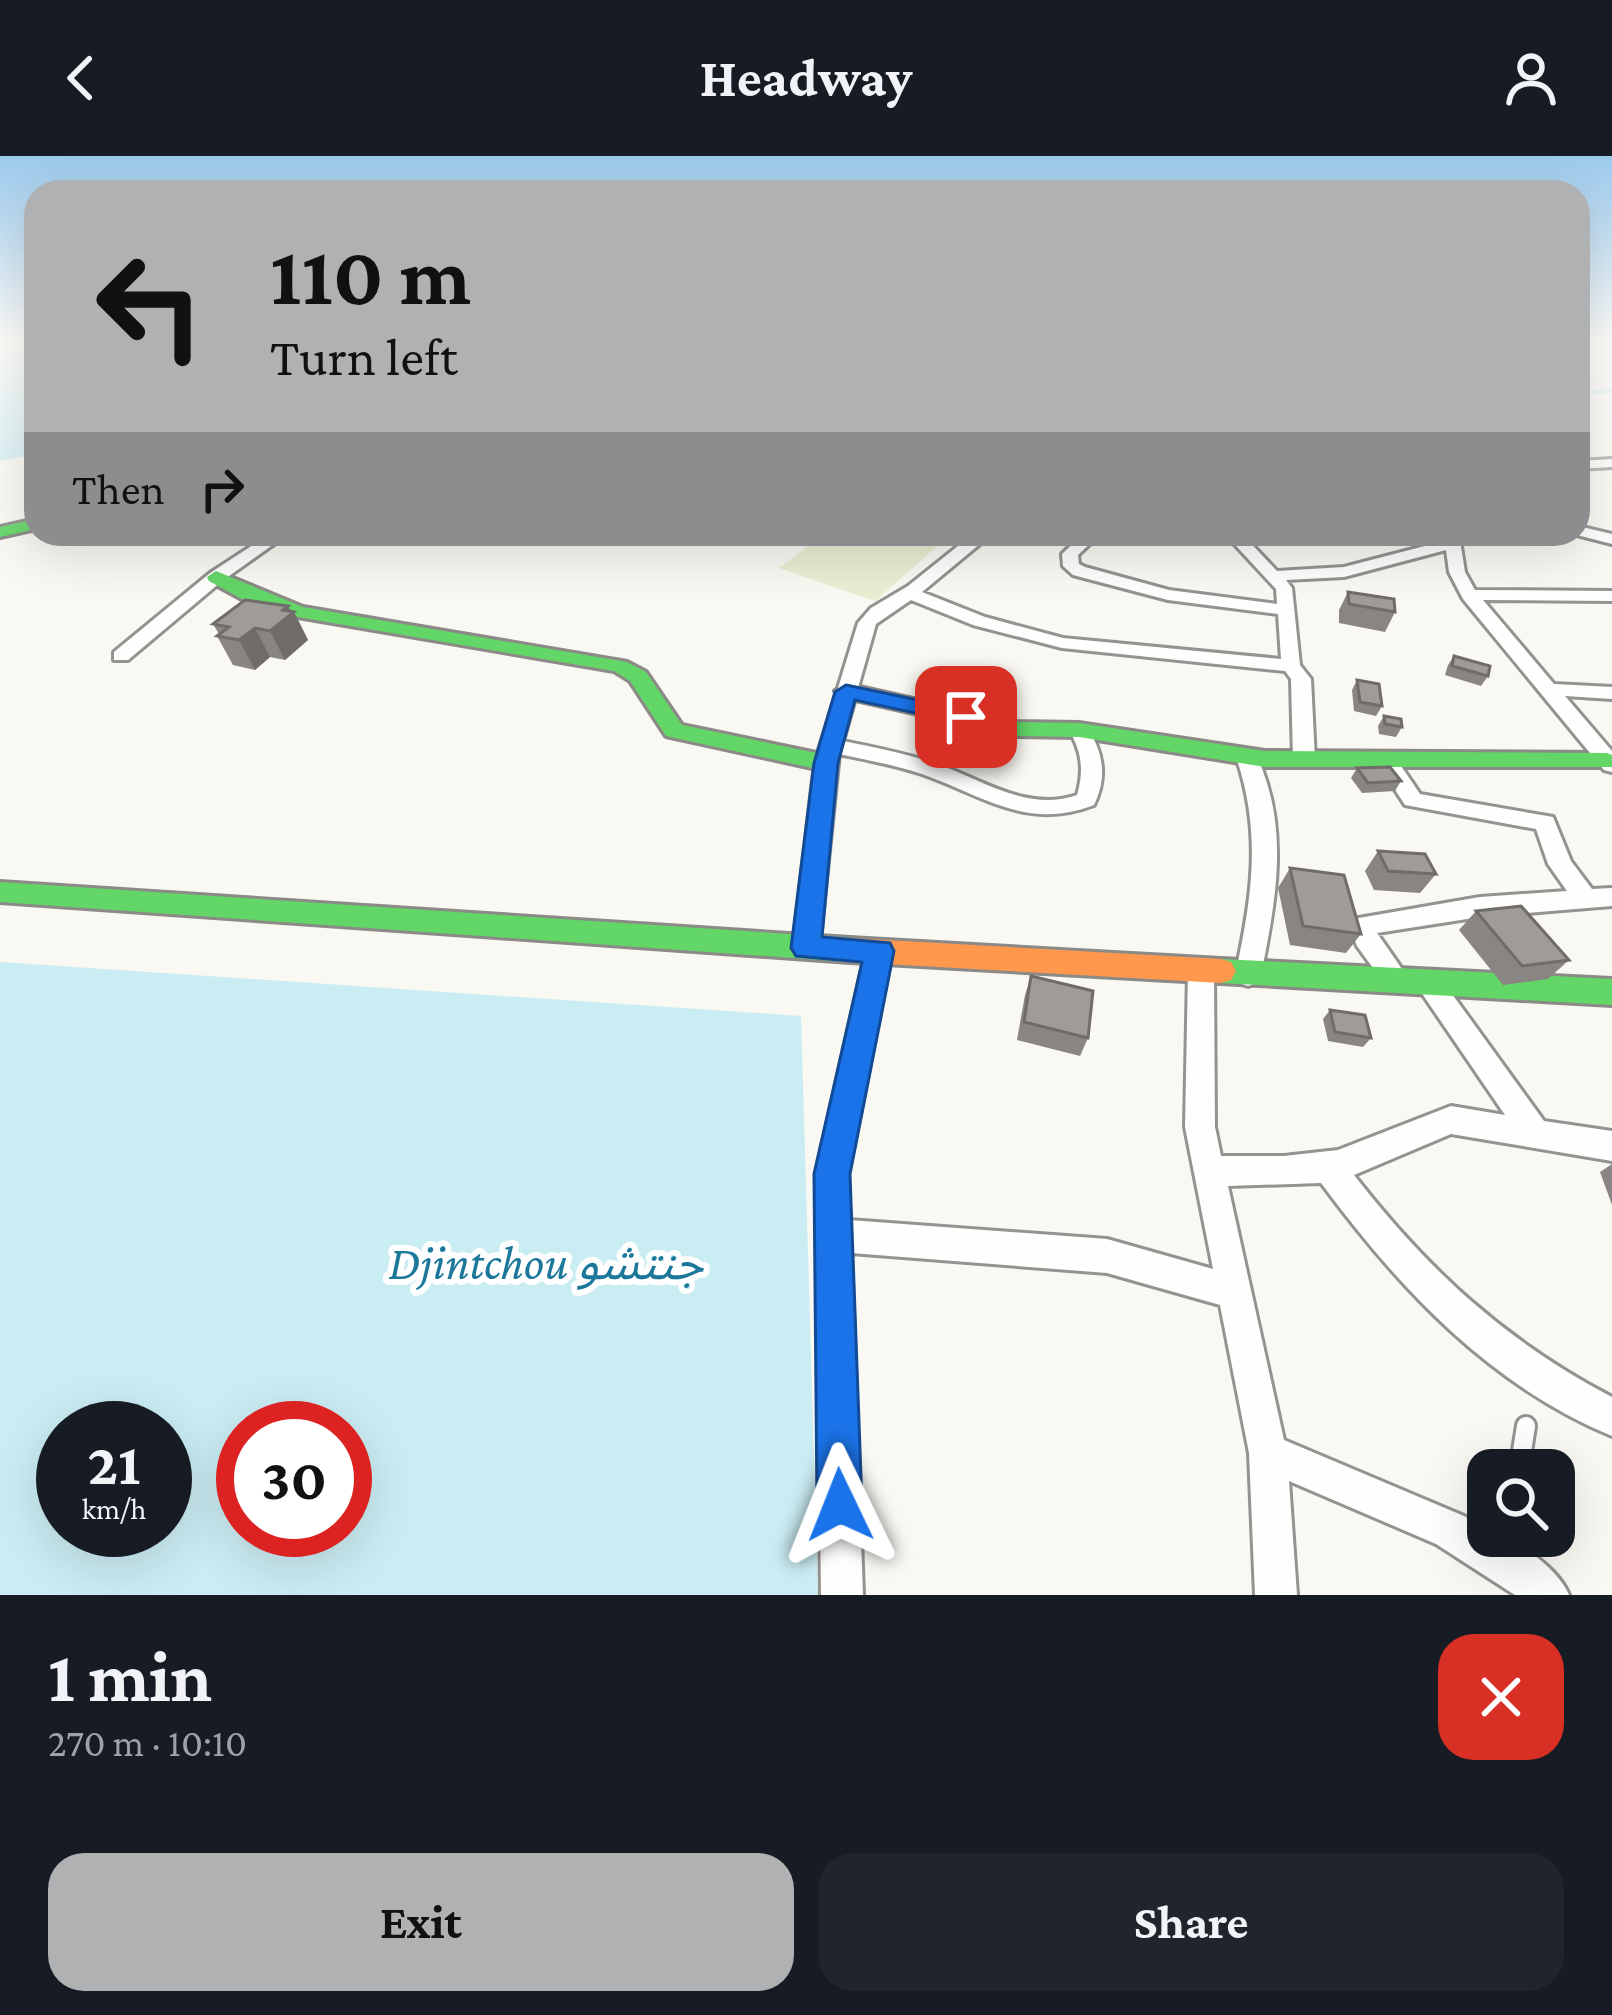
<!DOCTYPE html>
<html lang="en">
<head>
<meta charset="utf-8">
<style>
	body { margin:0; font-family:"Crimson Pro","Noto Sans Arabic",serif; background:#20242c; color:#f1f3f6; height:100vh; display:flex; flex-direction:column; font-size:45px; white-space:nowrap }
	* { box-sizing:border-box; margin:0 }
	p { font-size:39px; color:#9ea1a6 }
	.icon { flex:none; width:66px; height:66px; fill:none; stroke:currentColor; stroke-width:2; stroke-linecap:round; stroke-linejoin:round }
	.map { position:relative; height:1439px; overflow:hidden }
	.drawer { display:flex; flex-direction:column; background:#171b24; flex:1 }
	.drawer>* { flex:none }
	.guide { position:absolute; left:24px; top:24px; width:1566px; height:366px; border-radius:36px; box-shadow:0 12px 48px #0002; background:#b0b1b2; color:#111; overflow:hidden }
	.controls { position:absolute; left:1467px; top:1293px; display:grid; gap:24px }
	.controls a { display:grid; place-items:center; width:108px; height:108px; border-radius:24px; background:#171b24; box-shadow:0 12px 48px #0002; font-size:60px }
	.speed { position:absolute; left:36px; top:1245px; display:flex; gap:24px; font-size:60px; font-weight:700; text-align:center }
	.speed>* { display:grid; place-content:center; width:156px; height:156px; border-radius:50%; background:#171b24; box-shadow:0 12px 48px #0002; line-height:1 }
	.speed small { font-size:30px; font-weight:400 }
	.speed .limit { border:18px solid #d22; background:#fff; color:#111 }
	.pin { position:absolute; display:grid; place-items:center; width:102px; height:102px; color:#fff; margin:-51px; border-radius:24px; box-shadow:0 6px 18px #0006 }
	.me { position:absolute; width:132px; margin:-66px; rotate:358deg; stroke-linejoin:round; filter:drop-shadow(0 0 9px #0008) }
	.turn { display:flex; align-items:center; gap:42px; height:252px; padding:0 48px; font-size:54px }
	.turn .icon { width:156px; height:156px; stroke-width:2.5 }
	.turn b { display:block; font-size:84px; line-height:102px }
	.then { display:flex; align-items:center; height:114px; padding:0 48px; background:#0003; gap:24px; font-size:45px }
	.round { display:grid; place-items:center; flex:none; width:126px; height:126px; border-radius:36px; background:#20242c }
	.overview { display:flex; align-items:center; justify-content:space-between; height:204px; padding:0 48px }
	h1 { font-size:72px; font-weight:700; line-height:90px }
	.button { display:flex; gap:24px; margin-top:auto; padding:24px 48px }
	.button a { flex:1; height:138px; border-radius:36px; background:#b0b1b2; color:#111; font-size:48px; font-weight:700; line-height:138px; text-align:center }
	.button a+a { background:#20242c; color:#f1f3f6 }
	header { display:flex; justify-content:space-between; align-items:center; height:156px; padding:0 48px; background:#171b24; font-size:54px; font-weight:700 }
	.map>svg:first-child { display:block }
	.green { fill:#e8efd3 }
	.water { fill:#caecf3; fill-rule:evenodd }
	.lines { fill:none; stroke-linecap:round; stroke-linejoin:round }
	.stream { stroke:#caecf3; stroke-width:4.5 }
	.lane-casing { stroke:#949391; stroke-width:24 }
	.street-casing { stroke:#949391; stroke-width:6 }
	.fast-casing { stroke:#8b8a87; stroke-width:6 }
	.slow-casing { stroke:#8b8a87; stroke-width:6 }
	.lane { stroke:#fefefd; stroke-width:18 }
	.street { fill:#fefefd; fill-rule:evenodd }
	.fast { fill:#63d668; fill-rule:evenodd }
	.slow { fill:#ff974d; fill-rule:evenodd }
	.wall { fill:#888583 }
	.shaded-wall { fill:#6f6c6a }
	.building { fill:#9e9b98; stroke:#6f6c6a; stroke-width:3 }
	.route { fill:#1a73e8; stroke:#114b97; stroke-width:3 }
	.labels { text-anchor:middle; stroke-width:12; stroke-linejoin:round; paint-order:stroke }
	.near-water-label { font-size:48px; font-style:italic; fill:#1c789b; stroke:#fff }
</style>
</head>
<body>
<header><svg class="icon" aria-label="back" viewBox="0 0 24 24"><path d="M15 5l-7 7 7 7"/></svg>Headway<svg class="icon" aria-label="person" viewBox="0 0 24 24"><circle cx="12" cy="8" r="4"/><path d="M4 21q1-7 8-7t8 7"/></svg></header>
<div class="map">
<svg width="1612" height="1439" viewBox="0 0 1612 1439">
	<rect width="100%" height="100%" fill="#faf8f2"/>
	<path class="green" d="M824,378H951L875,445L779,412Z"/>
	<path class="water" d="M0,186H36V298L0,305Z
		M0,806L801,860L818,1439H0ZM63,1272H165V1374H63ZM243,1272H345V1374H243Z"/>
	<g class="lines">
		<path class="stream" d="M1578,237L1612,235"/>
		<defs>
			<path id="lane" d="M1519,1314L1526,1270"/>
			<path id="street" d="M1612,303V311L1578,313V305Z
				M1578,370L1612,378V388L1573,378H1578Z
				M270,378H288L222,425L128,504H114V496L210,417Z
				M973,378H992L922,436L985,461L1063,482L1281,503L1278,458L1168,444L1073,419L1063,410L1062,398L1083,378H1100L1078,399L1079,408L1085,411L1169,434L1277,448L1276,433L1225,378H1242L1277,415L1344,411L1444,385L1443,378H1459L1465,416L1475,434L1612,435V445L1483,444L1554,528L1612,531V543L1565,540L1612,595V616L1604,614L1463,443L1449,416L1446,394L1344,421L1286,424L1292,432L1300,509L1311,523L1315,604L1304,611L1293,604L1291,523L1285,515L1062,492L973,469L911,444L876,468L843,585C873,591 904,597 934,607C980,622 1027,657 1077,639C1084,615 1082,596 1069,574L1079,568L1086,569C1103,596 1108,620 1094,649C1027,675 984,640 922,618C895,609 867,604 839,598L819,792L815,799L806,802L797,799L793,792L815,607L858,467L871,452L908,430Z
				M1247,594C1260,599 1261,611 1266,624C1287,688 1274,754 1261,819L1257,827L1248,830L1239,827L1235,819C1252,743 1262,676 1236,601Z
				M1386,596L1393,598L1420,638L1553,661L1571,705L1592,733L1612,732V750L1480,761L1377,777L1411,826L1407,834L1398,837L1389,834L1357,790L1349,770L1353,763L1480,741L1567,735L1548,708L1536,673L1405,649L1375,603Z
				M879,785L888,788L892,795L848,1018L849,1064L1107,1083L1213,1113L1185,971L1188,815L1192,807L1201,804L1210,807L1214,815L1215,971L1221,1000H1284L1338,994L1451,950L1505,959L1421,836L1417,828L1421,820L1430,817L1439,820L1544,965L1612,975V1005L1451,978L1354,1019C1429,1115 1504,1184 1612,1241V1280C1489,1229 1399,1132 1321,1027L1228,1030L1284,1284L1464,1360L1488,1373V1380C1516,1380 1559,1414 1569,1439H1515L1436,1388L1289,1325L1297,1439H1255L1249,1297L1220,1149L1107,1117L851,1097L863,1439H821L816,1018L866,795L870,788Z"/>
			<path id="fast" d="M36,363V373L0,381V371Z
				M216,415L303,451L627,506L646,516L682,569L826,599L838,607L826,615L666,580L630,525L614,515L292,460L242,443L209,425L207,421Z
				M846,528L1016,566L1079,567L1265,595L1607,597L1612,599V611H1265L1079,581L1016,580L838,540L835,535Z
				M0,726L850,782L860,786L865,794L860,802L850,806L0,746Z
				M1221,803L1612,823V849L1221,827L1211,824L1206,815L1211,806Z"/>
			<path id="slow" d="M850,782L1221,803L1231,806L1236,815L1231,824L1221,827L850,806L840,802L835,794L840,786Z"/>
		</defs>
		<use href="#lane" class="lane-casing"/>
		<use href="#street" class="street-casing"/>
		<use href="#fast" class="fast-casing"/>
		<use href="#slow" class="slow-casing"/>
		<use href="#lane" class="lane"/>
		<use href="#street" class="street"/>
		<use href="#fast" class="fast"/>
		<use href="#slow" class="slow"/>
	</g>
	<path class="wall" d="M1348,436L1395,456L1385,476L1339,467V454Z
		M288,450L290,455L294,456L308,484L285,504L270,501L255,514L233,509L217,480L219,478L213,468Z
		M1454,500L1488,520L1481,530L1445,519L1448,509Z
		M1357,524L1382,550L1376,560L1354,555L1352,534Z
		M1384,560L1402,571L1396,581L1379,578L1378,570Z
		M1357,612L1401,625L1395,635L1362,637L1351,622Z
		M1378,695L1436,718L1420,737L1374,734L1365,715Z
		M1290,712L1361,778L1346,797L1290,789L1278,732Z
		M1476,755L1569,804L1548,823L1503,829L1459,774Z
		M1031,820L1088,882L1080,900L1017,884L1025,839Z
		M1330,854L1371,882L1363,891L1328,885L1323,863Z
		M1612,1008V1049L1600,1016Z"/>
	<path class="shaded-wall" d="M288,450L292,458L294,456L308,484L285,504L270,475L283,454Z
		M255,472L270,501L255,514L239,484Z"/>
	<path class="building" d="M1348,436L1394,443L1395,456L1349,448Z
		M245,444L288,450L283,454L294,456L270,475L255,472L239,484L217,480L229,471L213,468Z
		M1454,500L1490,510L1488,520L1452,510Z
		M1357,524L1379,528L1382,550L1360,546Z
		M1384,560L1401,563L1402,571L1385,568Z
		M1390,611L1401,625L1368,627L1357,612Z
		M1378,695L1425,698L1436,718L1388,715Z
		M1290,712L1344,719L1361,778L1303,770Z
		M1521,750L1569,804L1522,810L1476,755Z
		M1031,820L1093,835L1088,882L1024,866Z
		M1330,854L1365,859L1371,882L1335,876Z"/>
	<linearGradient id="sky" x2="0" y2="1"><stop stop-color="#9ccaec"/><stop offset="0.48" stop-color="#fdfcf9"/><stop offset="1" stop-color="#fdfcf9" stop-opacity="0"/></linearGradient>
	<rect width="1612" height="387" fill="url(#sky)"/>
	<path class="route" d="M846,529L966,554L977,561L966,568L855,544L838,607L822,781L890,787L894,795L850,1018L862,1349L856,1365L840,1372L824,1365L817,1349L814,1018L862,806L796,800L791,792L814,607L835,536Z"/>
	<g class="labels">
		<g class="near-water-label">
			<text x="546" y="1123">Djintchou جنتشو</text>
		</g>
	</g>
</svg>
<div class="controls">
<a><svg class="icon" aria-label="search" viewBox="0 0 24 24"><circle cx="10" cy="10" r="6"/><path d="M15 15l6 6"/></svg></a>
</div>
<div class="speed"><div>21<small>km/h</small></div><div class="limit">30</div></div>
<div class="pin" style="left:966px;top:561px;background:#d93025"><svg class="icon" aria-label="arrive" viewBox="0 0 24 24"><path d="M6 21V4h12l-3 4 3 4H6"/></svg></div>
<svg class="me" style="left:840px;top:1349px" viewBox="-20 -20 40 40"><path d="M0-17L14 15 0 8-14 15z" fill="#1a73e8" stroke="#fff" stroke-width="4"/></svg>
<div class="guide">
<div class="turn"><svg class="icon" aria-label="left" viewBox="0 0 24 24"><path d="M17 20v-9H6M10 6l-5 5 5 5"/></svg><div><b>110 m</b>Turn left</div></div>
<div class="then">Then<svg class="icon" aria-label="right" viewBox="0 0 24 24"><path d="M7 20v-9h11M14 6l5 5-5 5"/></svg></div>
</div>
</div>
<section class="drawer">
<div class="overview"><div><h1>1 min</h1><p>270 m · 10:10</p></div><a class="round" style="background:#d93025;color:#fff"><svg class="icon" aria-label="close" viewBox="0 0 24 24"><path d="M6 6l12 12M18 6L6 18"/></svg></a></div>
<div class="button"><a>Exit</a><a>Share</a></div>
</section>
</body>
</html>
